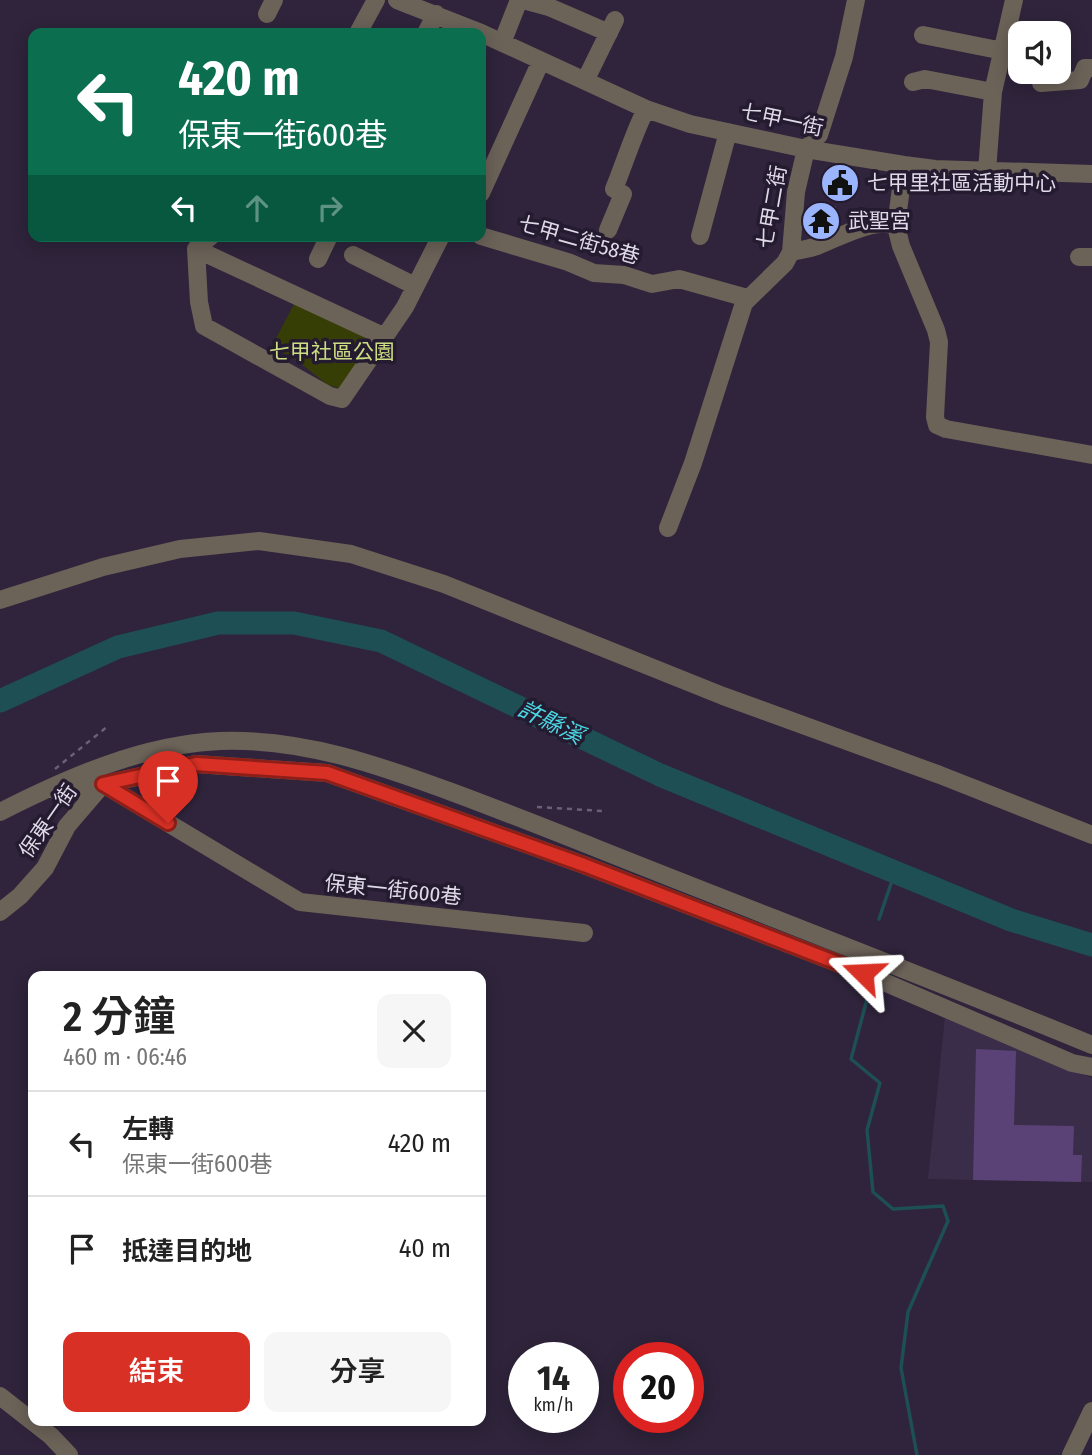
<!DOCTYPE html>
<html lang="zh-TW">
<head>
<meta charset="utf-8">
<style>
	body { margin:0; font-family:"Fira Sans Condensed","Noto Sans TC",sans-serif; background:#f6f6f6; color:#222; height:100vh; display:flex; flex-direction:column; font-size:26px; white-space:nowrap }
	* { box-sizing:border-box; margin:0 }
	p { font-size:23px; color:#767676 }
	.icon { flex:none; width:38px; height:38px; fill:none; stroke:currentColor; stroke-width:2; stroke-linecap:round; stroke-linejoin:round }
	.map { position:relative; flex:1; overflow:hidden }
	.sheet { position:absolute; left:28px; top:971px; width:458px; height:455px; display:flex; flex-direction:column; background:#fff; border-radius:14px; box-shadow:0 4px 18px #0003 }
	.sheet>* { flex:none }
	.hud { position:absolute; left:28px; top:28px; width:458px; height:214px; border-radius:14px; box-shadow:0 4px 18px #0003; background:#0b6e4f; color:#fff; overflow:hidden }
	.tools { position:absolute; left:1008px; top:21px; display:grid; gap:14px }
	.tools a { display:grid; place-items:center; width:63px; height:63px; border-radius:14px; background:#fff; box-shadow:0 4px 18px #0003; font-size:35px }
	.speed { position:absolute; left:508px; top:1342px; display:flex; gap:14px; font-size:35px; font-weight:700; text-align:center }
	.speed>* { display:grid; place-content:center; width:91px; height:91px; border-radius:50%; background:#fff; box-shadow:0 4px 18px #0003; line-height:1 }
	.speed small { font-size:18px; font-weight:400 }
	.speed .limit { border:10px solid #d22; background:#fff; color:#111 }
	.pin { position:absolute; display:grid; place-items:center; width:60px; height:60px; color:#fff; margin:-72px -30px; border-radius:50% 50% 50% 0; rotate:-45deg; box-shadow:0 0 7px #0007 }
	.pin .icon { rotate:45deg }
	.me { position:absolute; width:77px; margin:-38px; rotate:291deg; stroke-linejoin:round; filter:drop-shadow(0 0 5px #0008) }
	.turn { display:flex; align-items:center; gap:24px; height:147px; padding:0 35px; font-size:32px }
	.turn .icon { width:91px; height:91px; stroke-width:2.5 }
	.turn b { display:block; font-size:49px; line-height:60px }
	.lanes { display:flex; align-items:center; height:66px; padding:0 35px; background:#0003; justify-content:center; gap:35px; direction:ltr }
	.lanes .off { opacity:.35 }
	.round { display:grid; place-items:center; flex:none; width:74px; height:74px; border-radius:14px; background:#f6f6f6 }
	.head { display:flex; align-items:center; justify-content:space-between; height:119px; padding:0 35px }
	h1 { font-size:42px; font-weight:600; line-height:52px }
	.button { display:flex; gap:14px; margin-top:auto; padding:14px 35px }
	.button a { flex:1; height:80px; border-radius:14px; background:#d93025; color:#fff; font-size:28px; font-weight:600; line-height:80px; text-align:center }
	.button a+a { background:#f6f6f6; color:#222 }
	ul { padding:0; list-style:none }
	li { display:flex; align-items:center; gap:21px; height:105px; padding:0 35px; border-top:2px solid #e0e0e0 }
	li div { flex:1 }
	li b { display:block; font-size:26px }
	li em { font-style:normal }
	.map>svg:first-child { display:block }
	.built { fill:#3a2d49 }
	.green { fill:#363e05 }
	.lines { fill:none; stroke-linecap:round; stroke-linejoin:round }
	.stream { stroke:#1d4f54; stroke-width:3.5 }
	.river { stroke:#1d4f54; stroke-width:23 }
	.building { fill:#5b4276 }
	.path { stroke:#6b6176; stroke-width:2.5; stroke-dasharray:5 5; stroke-linecap:butt }
	.minor { stroke:#6b6258; stroke-width:18 }
	.route-casing { stroke:#8d1f18; stroke-width:18 }
	.route { stroke:#d93025; stroke-width:12 }
	.labels { text-anchor:middle; stroke-width:7; stroke-linejoin:round; paint-order:stroke }
	.street-label { font-size:21px; fill:#dfd9e8; stroke:#251b30 }
	.poi-label { font-size:21px; fill:#dfd9e8; stroke:#251b30; text-anchor:start }
	.park-label { font-size:21px; fill:#ccde81; stroke:#251b30 }
	.water-label { font-size:23px; font-style:italic; fill:#4bd7e3; stroke:#251b30 }
</style>
</head>
<body>
<div class="map">
<svg width="1092" height="1455" viewBox="0 0 1092 1455">
	<rect width="100%" height="100%" fill="#2f243b"/>
	<path class="built" d="M945,1017L1092,1078V1182L928,1179Z"/>
	<path class="green" d="M295,302L365,335L371,344L345,385L339,388L328,385L300,363L272,346Z"/>
	<g class="lines">
		<path class="stream" d="M879,919L895,872
			M870,988L851,1059L880,1083L867,1130L873,1192L893,1209L943,1206L948,1221L908,1312L901,1368L917,1455"/>
		<path class="river" d="M0,701L118,647L218,623H294L381,641L660,775L1011,920L1092,945"/>
	</g>
	<path class="building" d="M808,205L836,206L835,226L807,236Z
		M976,1049L1016,1051L1014,1125L1074,1126L1073,1155H1082L1081,1182L973,1180Z"/>
	<g class="lines">
		<path class="path" d="M55,769L108,726
			M537,807L603,811"/>
		<path class="minor" d="M397,0L481,33
			M523,0L549,7L609,33
			M267,14L274,0
			M358,33L376,0
			M426,33L436,14
			M481,33L646,109L690,124L806,149L904,165L935,169L1092,174
			M923,35L1003,51
			M502,43L519,0
			M585,81L615,20
			M913,82L925,79L993,92
			M1041,83L1080,80L1085,68H1092
			M987,171L993,92L1014,0
			M481,193L541,61
			M896,226L904,165
			M608,230L623,194L614,189C625,162 633,135 646,109
			M211,236L196,249L199,302L204,326L330,396L342,399L405,307L441,236
			M481,236L568,262L594,273L624,275L652,284L679,279L747,298
			M700,236L728,132
			M196,249L385,337
			M791,252C799,250 809,249 817,246C838,238 874,217 896,226L901,246L936,330L939,342L935,417L937,425L946,429L1092,455
			M353,255L415,286
			M1079,257H1092
			M318,259L329,236
			M668,528L693,463L744,303L785,263L791,252L796,192L806,149L819,135L844,57L856,0
			M0,600L103,567L180,549L259,541L351,554L444,584L723,696L940,775L1092,835
			M59,794L196,764L327,773L584,865L863,973L1072,1063L1092,1067
			M0,812C67,778 143,744 220,741C304,738 381,766 457,794C516,816 573,839 631,862C785,923 939,982 1092,1045
			M0,912L20,896L45,868L67,826L103,784L300,902L584,933
			M0,1396L51,1436L69,1455
			M1071,1455L1092,1411"/>
	</g>
	<g class="lines">
		<defs>
			<path id="route" d="M168,823L103,784L196,764L327,773L584,865L863,973"/>
		</defs>
		<use href="#route" class="route-casing"/>
		<use href="#route" class="route"/>
	</g>
	<defs>
		<symbol id="civic-disc" viewBox="-11 -11 22 22"><circle r="9.5" fill="#9ab5fd" stroke="#251b30"/><path d="M-.6-6.5H3V-4.5H.6V-3L4-1V1h2V6H-6V1h2V-1L-.6-3ZM-1.2 2.5V6h2.4V2.5Z" fill="#111"/></symbol>
		<symbol id="temple-disc" viewBox="-11 -11 22 22"><circle r="9.5" fill="#9ab5fd" stroke="#251b30"/><path d="M0-6L5-2H3V0L6.5 2.5H4V6H1.5V3h-3V6H-4V2.5H-6.5L-3 0V-2H-5Z" fill="#111"/></symbol>
	</defs>
	<g fill-rule="evenodd">
		<use href="#civic-disc" x="818" y="161" width="44" height="44"/>
		<use href="#temple-disc" x="799" y="199" width="44" height="44"/>
	</g>
	<g class="labels">
		<g class="street-label">
			<text transform="translate(782 120) rotate(12)" y="7">七甲一街</text>
			<text transform="translate(772 207) rotate(-80)" y="7">七甲二街</text>
			<text transform="translate(579 240) rotate(16)" y="7">七甲二街58巷</text>
			<text transform="translate(48 821) rotate(-55)" y="7">保東一街</text>
			<text transform="translate(393 890) rotate(6)" y="7">保東一街600巷</text>
		</g>
		<g class="poi-label">
			<text x="867" y="190">七甲里社區活動中心</text>
			<text x="848" y="228">武聖宮</text>
		</g>
		<g class="park-label">
			<text x="332" y="359">七甲社區公園</text>
		</g>
		<g class="water-label">
			<text transform="translate(551 722) rotate(26)" y="8">許縣溪</text>
		</g>
	</g>
</svg>
<div class="tools">
<a><svg class="icon" aria-label="sound" viewBox="0 0 24 24"><path d="M4 9h4l5-4v14l-5-4H4zM17 9q2 3 0 6"/></svg></a>
</div>
<div class="speed"><div>14<small>km/h</small></div><div class="limit">20</div></div>
<div class="pin" style="left:168px;top:823px;background:#d93025"><svg class="icon" aria-label="arrive" viewBox="0 0 24 24"><path d="M6 21V4h12l-3 4 3 4H6"/></svg></div>
<svg class="me" style="left:863px;top:973px" viewBox="-20 -20 40 40"><path d="M0-17L14 15 0 8-14 15z" fill="#d93025" stroke="#fff" stroke-width="4"/></svg>
<div class="hud">
<div class="turn"><svg class="icon" aria-label="left" viewBox="0 0 24 24"><path d="M17 20v-9H6M10 6l-5 5 5 5"/></svg><div><b>420 m</b>保東一街600巷</div></div>
<div class="lanes"><svg class="icon" aria-label="left" viewBox="0 0 24 24"><path d="M17 20v-9H6M10 6l-5 5 5 5"/></svg><svg class="icon off" aria-label="ahead" viewBox="0 0 24 24"><path d="M12 20V5M6 11l6-6 6 6"/></svg><svg class="icon off" aria-label="right" viewBox="0 0 24 24"><path d="M7 20v-9h11M14 6l5 5-5 5"/></svg></div>
</div>
<section class="sheet">
<div class="head"><div><h1>2 分鐘</h1><p>460 m · 06:46</p></div><a class="round"><svg class="icon" aria-label="close" viewBox="0 0 24 24"><path d="M6 6l12 12M18 6L6 18"/></svg></a></div>
<ul>
<li><svg class="icon" aria-label="left" viewBox="0 0 24 24"><path d="M17 20v-9H6M10 6l-5 5 5 5"/></svg><div><b>左轉</b><p>保東一街600巷</p></div><em>420 m</em></li>
<li><svg class="icon" aria-label="arrive" viewBox="0 0 24 24"><path d="M6 21V4h12l-3 4 3 4H6"/></svg><div><b>抵達目的地</b></div><em>40 m</em></li>
</ul>
<div class="button"><a>結束</a><a>分享</a></div>
</section>
</div>
</body>
</html>
